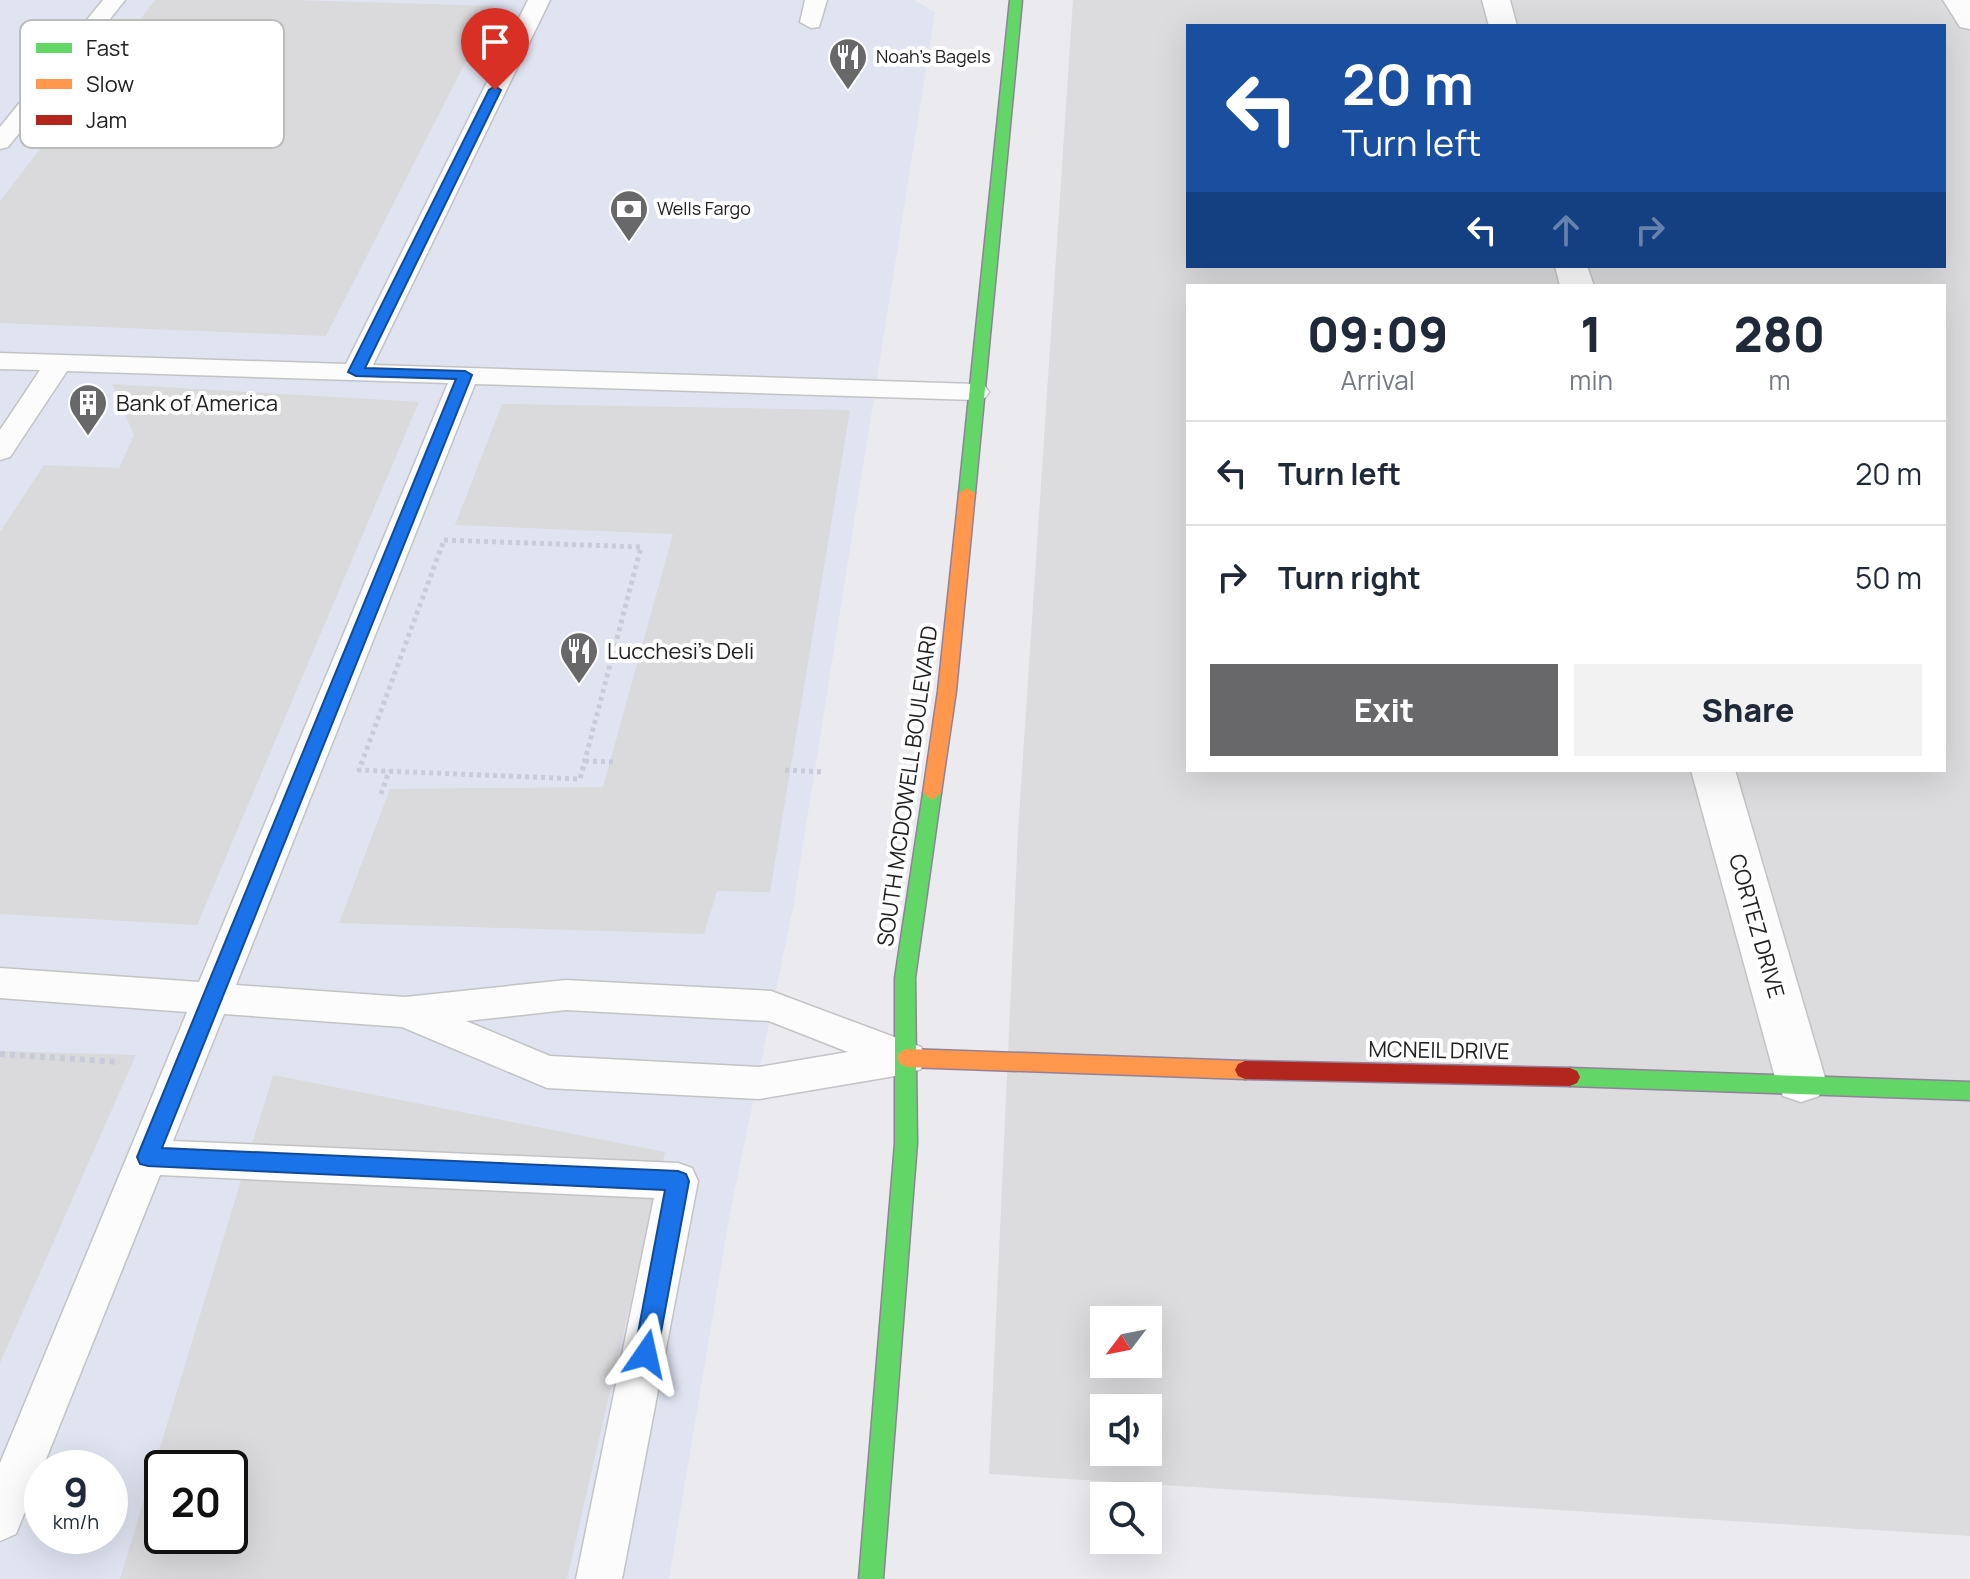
<!DOCTYPE html>
<html lang="en">
<head>
<meta charset="utf-8">
<style>
	body { margin:0; font-family:Manrope,sans-serif; background:#f2f2f3; color:#1f2937; height:100vh; display:flex; flex-direction:column; font-size:30px; white-space:nowrap }
	* { box-sizing:border-box; margin:0 }
	p { font-size:26px; color:#747a83 }
	.icon { flex:none; width:44px; height:44px; fill:none; stroke:currentColor; stroke-width:2; stroke-linecap:round; stroke-linejoin:round }
	.map { position:relative; flex:1; overflow:hidden }
	.side { position:absolute; left:1186px; top:284px; width:760px; height:488px; display:flex; flex-direction:column; background:#fff; border-radius:0px; box-shadow:0 8px 32px #0002 }
	.side>* { flex:none }
	.guide { position:absolute; left:1186px; top:24px; width:760px; height:244px; border-radius:0px; box-shadow:0 8px 32px #0002; background:#1a4fa0; color:#fff; overflow:hidden }
	.needle { width:52px; rotate:238deg }
	.tools { position:absolute; left:1090px; top:1306px; display:grid; gap:16px }
	.tools a { display:grid; place-items:center; width:72px; height:72px; border-radius:0px; background:#fff; box-shadow:0 8px 32px #0002; font-size:40px }
	.speed { position:absolute; left:24px; top:1450px; display:flex; gap:16px; font-size:40px; font-weight:700; text-align:center }
	.speed>* { display:grid; place-content:center; width:104px; height:104px; border-radius:50%; background:#fff; box-shadow:0 8px 32px #0002; line-height:1 }
	.speed small { font-size:20px; font-weight:400 }
	.speed .limit { border:4px solid #111; border-radius:12px; background:#fff; color:#111 }
	.pin { position:absolute; display:grid; place-items:center; width:68px; height:68px; color:#fff; margin:-82px -34px; border-radius:50% 50% 50% 0; rotate:-45deg; box-shadow:0 0 8px #0007 }
	.pin .icon { rotate:45deg }
	.me { position:absolute; width:88px; margin:-44px; rotate:11deg; stroke-linejoin:round; filter:drop-shadow(0 0 6px #0008) }
	.turn { display:flex; align-items:center; gap:28px; height:168px; padding:0 24px; font-size:36px }
	.turn .icon { width:104px; height:104px; stroke-width:2.5 }
	.turn b { display:block; font-size:56px; line-height:68px }
	.lanes { display:flex; align-items:center; height:76px; padding:0 24px; background:#0003; justify-content:center; gap:40px; direction:ltr }
	.lanes .off { opacity:.35 }
	.eta { display:flex; justify-content:space-evenly; align-items:center; height:136px; text-align:center }
	.eta b { font-size:48px; font-weight:800; line-height:56px }
	.primary-button { display:flex; gap:16px; margin-top:auto; padding:16px 24px }
	.primary-button a { flex:1; height:92px; border-radius:0px; background:#686769; color:#fff; font-size:32px; font-weight:800; line-height:92px; text-align:center }
	.primary-button a+a { background:#f2f2f3; color:#1f2937 }
	ul { padding:0; list-style:none }
	li { display:flex; align-items:center; gap:24px; height:104px; padding:0 24px; border-top:2px solid #e0e1e3 }
	li div { flex:1 }
	li b { display:block; font-size:30px }
	li em { font-style:normal }
	.map>svg:first-child { display:block }
	.residential { fill:#dcdbde; fill-rule:evenodd }
	.commercial { fill:#e0e4f1; fill-rule:evenodd }
	.parking { fill:#dad9db; fill-rule:evenodd }
	.lines { fill:none; stroke-linecap:round; stroke-linejoin:round }
	.lane-casing { stroke:#c3c2c5; stroke-width:3 }
	.street-casing { stroke:#c3c2c5; stroke-width:3 }
	.fast-casing { stroke:#92809b; stroke-width:3 }
	.slow-casing { stroke:#92809b; stroke-width:3 }
	.jam-casing { stroke:#92809b; stroke-width:3 }
	.path-far1 { stroke:#c8ccd8; stroke-width:5; stroke-dasharray:4 4; stroke-linecap:butt }
	.path { stroke:#c8ccd8; stroke-width:6; stroke-dasharray:5 5; stroke-linecap:butt }
	.lane { fill:#fcfcfd; fill-rule:evenodd }
	.street { fill:#fcfcfd; fill-rule:evenodd }
	.fast { fill:#63d668; fill-rule:evenodd }
	.slow { fill:#ff974d; fill-rule:evenodd }
	.jam { fill:#b3261e; fill-rule:evenodd }
	.route { fill:#1a73e8; stroke:#114b97; stroke-width:2 }
	.labels { text-anchor:middle; stroke-width:8; stroke-linejoin:round; paint-order:stroke }
	.far-poi-label { font-size:18px; fill:#212121; stroke:#fff; text-anchor:start }
	.poi-label { font-size:22px; fill:#212121; stroke:#fff; text-anchor:start }
	.street-label { font-size:22px; fill:#212121; stroke:#fff }
	.key { fill:#fff; stroke:#bcbcbc; stroke-width:2 }
	.key-label { font-size:22px; fill:#212121 }
</style>
</head>
<body>
<div class="map">
<svg width="1970" height="1579" viewBox="0 0 1970 1579">
	<rect width="100%" height="100%" fill="#ebeaef"/>
	<path class="residential" d="M1073,0H1970V1536L989,1474L1018,832ZM1188,26H1944V266H1188ZM1188,286H1944V770H1188ZM1104,1320H1148V1364H1104ZM1104,1408H1148V1452H1104Z"/>
	<path class="commercial" d="M0,0H914L935,12L793,908L730,1213L669,1579H0ZM42,1468H110V1536H42ZM162,1468H230V1536H162Z"/>
	<path class="parking" d="M155,0H292L494,6L326,336L0,323V201Z
		M112,384L419,402L197,925L0,914V532L44,465L119,468L134,435Z
		M502,404L850,410L770,892L717,891L704,934L339,923L390,789L603,787L673,534L455,525Z
		M0,1051L136,1055L0,1363Z
		M273,1075L665,1152L567,1579H120ZM162,1468H230V1536H162Z"/>
	<g class="lines">
		<defs>
			<path id="lane" d="M103,0H125L8,147L0,149V127Z
				M528,0H550L373,365L975,384L985,386L989,392L985,398L975,400L475,384L236,985L405,997L566,980L771,991L921,1047L926,1058L921,1069L907,1074L759,1099L547,1088L402,1027L224,1014L173,1141L678,1163L692,1168L698,1181L622,1579H576L654,1198L160,1175L16,1534L0,1541V1463L187,1012L0,998V968L199,982L448,383L67,371L10,457L0,460V430L40,370L0,369V353L346,364ZM566,1010L769,1021L848,1052L759,1067L550,1056L466,1021Z
				M805,0H827L819,27L811,28L800,22Z"/>
			<path id="street" d="M1482,0H1510L1517,26H1489Z
				M1943,0H1970V29L1960,27Z
				M1555,266H1587L1594,286H1560Z
				M1691,770H1735L1826,1081L1819,1096L1801,1102L1783,1096L1776,1081Z"/>
			<path id="fast" d="M1010,0H1022L975,493L967,498L959,493Z
				M932,786L941,793L915,978L917,1143L883,1579H859L895,1143V978L923,793Z
				M1570,1068L1970,1082V1100L1570,1086L1563,1083L1560,1077L1563,1071Z"/>
			<path id="slow" d="M967,488L975,493L956,691L941,793L932,800L923,793L938,691L959,493Z
				M907,1049L1245,1061L1252,1064L1255,1070L1252,1076L1245,1079L907,1067L900,1064L897,1058L900,1052Z"/>
			<path id="jam" d="M1245,1061L1570,1068L1577,1071L1580,1077L1577,1083L1570,1086L1245,1079L1238,1076L1235,1070L1238,1064Z"/>
		</defs>
		<use href="#lane" class="lane-casing"/>
		<use href="#street" class="street-casing"/>
		<use href="#fast" class="fast-casing"/>
		<use href="#slow" class="slow-casing"/>
		<use href="#jam" class="jam-casing"/>
		<path class="path-far1" d="M444,540L641,547L580,779L359,770Z
			M585,761L614,762
			M785,770L824,772
			M381,794L389,771"/>
		<path class="path" d="M0,1054L120,1062"/>
		<use href="#lane" class="lane"/>
		<use href="#street" class="street"/>
		<use href="#fast" class="fast"/>
		<use href="#slow" class="slow"/>
		<use href="#jam" class="jam"/>
	</g>
	<path class="route" d="M495,86L501,90L365,368L465,371L472,375L162,1148L678,1171L686,1174L689,1181L657,1354L654,1362L646,1365L637,1362L634,1354L665,1190L148,1166L140,1164L137,1157L456,379L356,376L348,372L489,90Z"/>
	<defs>
		<symbol id="restaurant-pin" viewBox="-11 -11 22 30"><path d="M0 17L-7.5 6A9.5 9.5 0 1 1 7.5 6Z" fill="#686769" stroke="#fff"/><path d="M-5-6h1v4h1v-4h1v4h1v-4h1v5L-1.5 .5V6h-2V.5L-5-1ZM5-6V6H3V1.5H1.5Q1.5-4 5-6Z" fill="#fff"/></symbol>
		<symbol id="bank-pin" viewBox="-11 -11 22 30"><path d="M0 17L-7.5 6A9.5 9.5 0 1 1 7.5 6Z" fill="#686769" stroke="#fff"/><path d="M-6-4H6V4H-6ZM0-2.3a2.3 2.3 0 1 0 0 4.6a2.3 2.3 0 1 0 0-4.6Z" fill="#fff"/></symbol>
		<symbol id="building-pin" viewBox="-11 -11 22 30"><path d="M0 17L-7.5 6A9.5 9.5 0 1 1 7.5 6Z" fill="#686769" stroke="#fff"/><path d="M-4-6H4V6H1V3H-1V6H-4ZM-2.5-4.3h1.7v1.8h-1.7ZM.8-4.3h1.7v1.8H.8ZM-2.5-1h1.7V.8h-1.7ZM.8-1h1.7V.8H.8Z" fill="#fff"/></symbol>
	</defs>
	<g fill-rule="evenodd">
		<use href="#restaurant-pin" x="826" y="35" width="44" height="60"/>
		<use href="#bank-pin" x="607" y="187" width="44" height="60"/>
		<use href="#building-pin" x="66" y="381" width="44" height="60"/>
		<use href="#restaurant-pin" x="557" y="629" width="44" height="60"/>
	</g>
	<g class="labels">
		<g class="far-poi-label">
			<text x="876" y="63">Noah's Bagels</text>
			<text x="657" y="215">Wells Fargo</text>
		</g>
		<g class="poi-label">
			<text x="116" y="411">Bank of America</text>
			<text x="607" y="659">Lucchesi's Deli</text>
		</g>
		<g class="street-label">
			<text transform="translate(907 786) rotate(-82)" y="8">SOUTH MCDOWELL BOULEVARD</text>
			<text transform="translate(1757 926) rotate(74)" y="8">CORTEZ DRIVE</text>
			<text transform="translate(1439 1050) rotate(1)" y="8">MCNEIL DRIVE</text>
		</g>
	</g>
	<rect x="20" y="20" width="264" height="128" rx="12" class="key"/>
	<rect x="36" y="43" width="36" height="10" fill="#63d668"/>
	<rect x="36" y="79" width="36" height="10" fill="#ff974d"/>
	<rect x="36" y="115" width="36" height="10" fill="#b3261e"/>
	<g class="key-label">
		<text x="86" y="56">Fast</text>
		<text x="86" y="92">Slow</text>
		<text x="86" y="128">Jam</text>
	</g>
</svg>
<div class="tools">
<a><svg class="needle" viewBox="-14 -14 28 28"><path d="M0-13l5 13h-10z" fill="#e53935"/><path d="M0 13l5-13h-10z" fill="#747a83"/></svg></a>
<a><svg class="icon" aria-label="sound" viewBox="0 0 24 24"><path d="M4 9h4l5-4v14l-5-4H4zM17 9q2 3 0 6"/></svg></a>
<a><svg class="icon" aria-label="search" viewBox="0 0 24 24"><circle cx="10" cy="10" r="6"/><path d="M15 15l6 6"/></svg></a>
</div>
<div class="speed"><div>9<small>km/h</small></div><div class="limit">20</div></div>
<div class="pin" style="left:495px;top:90px;background:#d93025"><svg class="icon" aria-label="arrive" viewBox="0 0 24 24"><path d="M6 21V4h12l-3 4 3 4H6"/></svg></div>
<svg class="me" style="left:646px;top:1354px" viewBox="-20 -20 40 40"><path d="M0-17L14 15 0 8-14 15z" fill="#1a73e8" stroke="#fff" stroke-width="4"/></svg>
<div class="guide">
<div class="turn"><svg class="icon" aria-label="left" viewBox="0 0 24 24"><path d="M17 20v-9H6M10 6l-5 5 5 5"/></svg><div><b>20 m</b>Turn left</div></div>
<div class="lanes"><svg class="icon" aria-label="left" viewBox="0 0 24 24"><path d="M17 20v-9H6M10 6l-5 5 5 5"/></svg><svg class="icon off" aria-label="ahead" viewBox="0 0 24 24"><path d="M12 20V5M6 11l6-6 6 6"/></svg><svg class="icon off" aria-label="right" viewBox="0 0 24 24"><path d="M7 20v-9h11M14 6l5 5-5 5"/></svg></div>
</div>
<section class="side">
<div class="eta">
<div><b>09:09</b><p>Arrival</p></div>
<div><b>1</b><p>min</p></div>
<div><b>280</b><p>m</p></div>
</div>
<ul>
<li><svg class="icon" aria-label="left" viewBox="0 0 24 24"><path d="M17 20v-9H6M10 6l-5 5 5 5"/></svg><div><b>Turn left</b></div><em>20 m</em></li>
<li><svg class="icon" aria-label="right" viewBox="0 0 24 24"><path d="M7 20v-9h11M14 6l5 5-5 5"/></svg><div><b>Turn right</b></div><em>50 m</em></li>
</ul>
<div class="primary-button"><a>Exit</a><a>Share</a></div>
</section>
</div>
</body>
</html>
